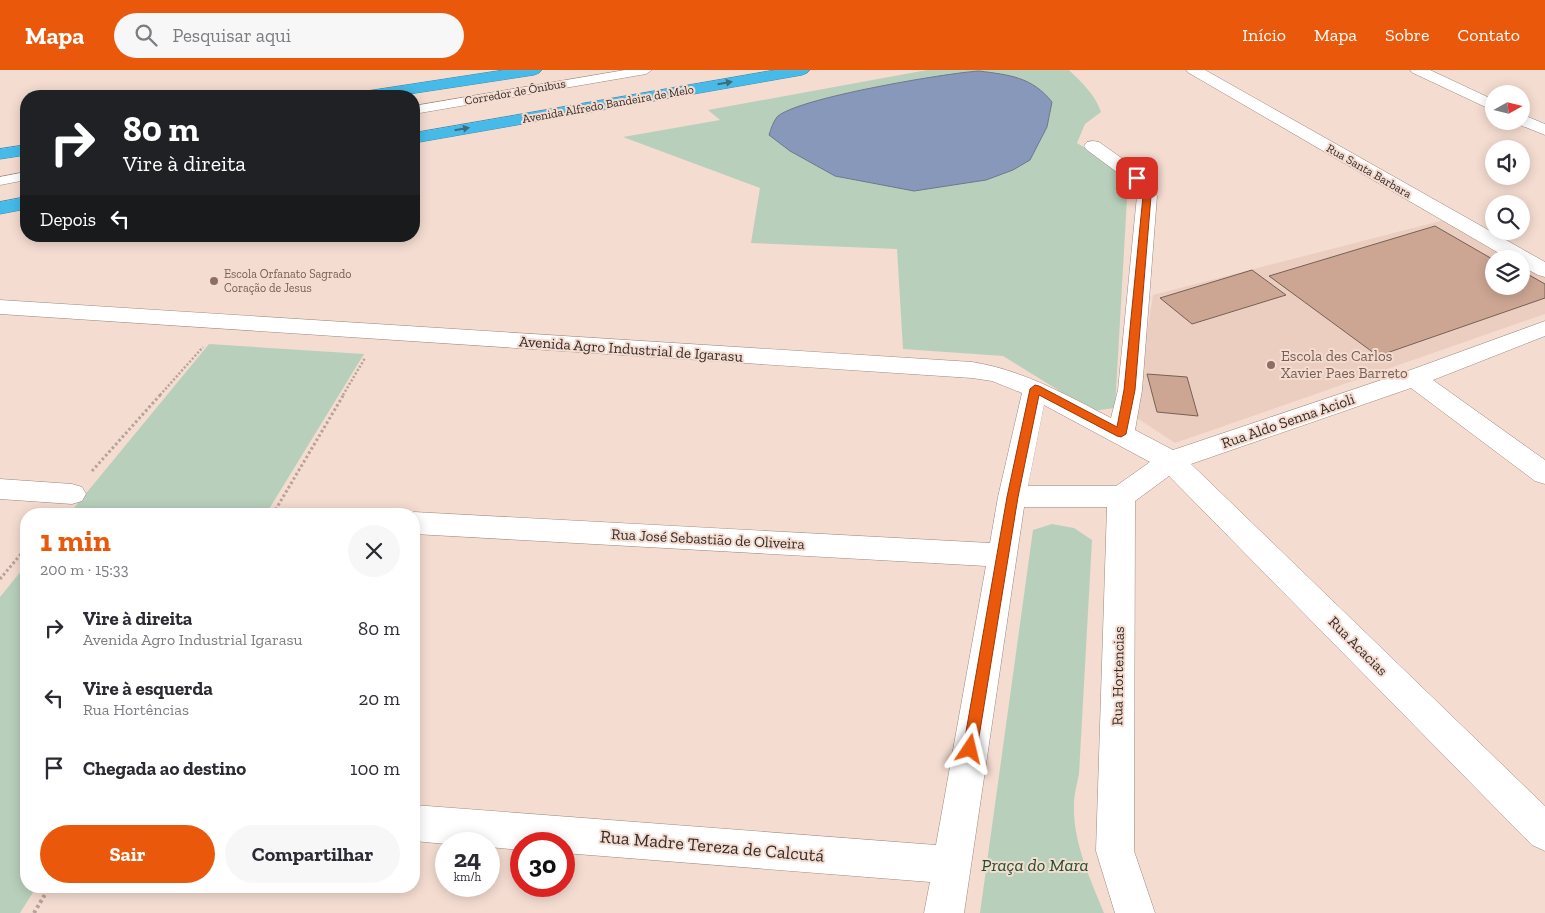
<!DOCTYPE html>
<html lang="pt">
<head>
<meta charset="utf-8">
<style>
	body { margin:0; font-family:"Zilla Slab",serif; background:#f7f7f7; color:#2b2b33; height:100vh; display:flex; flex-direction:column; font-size:19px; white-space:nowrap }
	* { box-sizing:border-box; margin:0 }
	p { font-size:16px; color:#7c7c81 }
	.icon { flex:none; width:28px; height:28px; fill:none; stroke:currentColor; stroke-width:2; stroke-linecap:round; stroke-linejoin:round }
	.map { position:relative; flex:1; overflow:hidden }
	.drawer { position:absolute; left:20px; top:438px; width:400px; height:385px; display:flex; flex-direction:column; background:#fff; border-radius:20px; box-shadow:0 2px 12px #0003 }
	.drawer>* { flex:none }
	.guide { position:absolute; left:20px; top:20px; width:400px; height:152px; border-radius:20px; box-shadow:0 2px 12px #0003; background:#202124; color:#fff; overflow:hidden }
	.needle { width:32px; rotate:82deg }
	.fabs { position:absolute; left:1485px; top:15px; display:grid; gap:10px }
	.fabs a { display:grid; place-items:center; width:45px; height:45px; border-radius:50%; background:#fff; box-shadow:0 2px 12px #0003; font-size:25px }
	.speed { position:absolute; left:435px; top:762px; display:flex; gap:10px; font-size:25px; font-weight:700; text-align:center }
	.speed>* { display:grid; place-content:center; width:65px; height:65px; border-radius:50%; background:#fff; box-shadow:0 2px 12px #0003; line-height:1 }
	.speed small { font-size:12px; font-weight:400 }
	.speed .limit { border:8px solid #d22; background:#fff; color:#111 }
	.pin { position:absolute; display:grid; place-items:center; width:42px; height:42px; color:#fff; margin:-21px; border-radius:10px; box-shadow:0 2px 8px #0006 }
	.me { position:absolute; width:55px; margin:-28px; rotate:10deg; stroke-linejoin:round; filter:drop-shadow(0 0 4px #0008) }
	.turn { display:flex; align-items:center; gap:18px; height:105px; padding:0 20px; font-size:22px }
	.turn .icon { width:65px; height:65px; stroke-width:2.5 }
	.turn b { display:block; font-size:35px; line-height:42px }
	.then { display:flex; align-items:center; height:48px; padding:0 20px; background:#0003; gap:10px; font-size:19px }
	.round { display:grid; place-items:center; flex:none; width:52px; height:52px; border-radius:26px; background:#f7f7f7 }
	.overview { display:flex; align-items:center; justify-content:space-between; height:85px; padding:0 20px }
	h1 { font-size:30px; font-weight:700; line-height:38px; color:#ea580c }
	.button { display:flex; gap:10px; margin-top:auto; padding:10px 20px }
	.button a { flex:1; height:58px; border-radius:30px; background:#ea580c; color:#fff; font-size:20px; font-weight:700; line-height:58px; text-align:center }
	.button a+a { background:#f7f7f7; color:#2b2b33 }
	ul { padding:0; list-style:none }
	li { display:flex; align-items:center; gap:15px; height:70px; padding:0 20px }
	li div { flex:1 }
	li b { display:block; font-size:19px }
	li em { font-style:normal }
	header { display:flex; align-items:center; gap:30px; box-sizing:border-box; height:70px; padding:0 25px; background:#ea580c; color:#fff }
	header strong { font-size:24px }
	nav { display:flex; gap:28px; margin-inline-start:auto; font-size:18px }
	.search { width:350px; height:45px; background:#f7f7f7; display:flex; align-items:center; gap:12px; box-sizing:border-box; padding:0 18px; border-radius:28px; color:#7c7c81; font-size:19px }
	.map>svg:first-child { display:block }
	.built { fill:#eccec0 }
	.green { fill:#b8d0bb }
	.water { fill:#8898ba; stroke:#6f778e }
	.building { fill:#cda693; stroke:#746056 }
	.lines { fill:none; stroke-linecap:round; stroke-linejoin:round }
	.lane-casing { stroke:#9c877d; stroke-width:1 }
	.street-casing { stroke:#9c877d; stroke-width:1 }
	.highway-casing { stroke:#4089a6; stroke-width:1 }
	.path-far2 { stroke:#b5a299; stroke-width:2.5; stroke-dasharray:2 2; stroke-linecap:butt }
	.path-far1 { stroke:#b5a299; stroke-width:3; stroke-dasharray:2.5 2.5; stroke-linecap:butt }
	.path { stroke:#b5a299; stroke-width:4; stroke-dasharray:3 3; stroke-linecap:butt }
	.lane { fill:#fff; fill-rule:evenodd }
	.street { fill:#fff; fill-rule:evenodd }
	.highway { fill:#46bbea; fill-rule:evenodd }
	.oneway { fill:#3c6c7f }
	.route { fill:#ea580c; stroke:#983908 }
	.education-dot { fill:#8d6e63; stroke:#f4dcd1; stroke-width:2 }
	.labels { text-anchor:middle; stroke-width:4; stroke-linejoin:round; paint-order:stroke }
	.far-street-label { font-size:12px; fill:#342b27; stroke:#f4dcd1 }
	.far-education-label { font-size:12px; fill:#785e54; stroke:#f4dcd1; text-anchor:start }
	.street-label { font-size:15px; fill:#342b27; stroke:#f4dcd1 }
	.education-label { font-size:15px; fill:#785e54; stroke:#f4dcd1; text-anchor:start }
	.near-street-label { font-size:18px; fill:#342b27; stroke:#f4dcd1 }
	.near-park-label { font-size:18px; font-style:italic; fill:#1f502a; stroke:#f4dcd1 }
</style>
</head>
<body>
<header>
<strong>Mapa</strong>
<div class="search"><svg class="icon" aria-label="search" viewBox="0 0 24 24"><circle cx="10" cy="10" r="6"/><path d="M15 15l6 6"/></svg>Pesquisar aqui</div>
<nav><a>Início</a><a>Mapa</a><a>Sobre</a><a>Contato</a></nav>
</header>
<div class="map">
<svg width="1545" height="843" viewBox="0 0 1545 843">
	<rect width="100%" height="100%" fill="#f4dcd1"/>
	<path class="built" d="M1444,150L1514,189H1494V216H1521V193L1545,206V244L1175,373L1134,346L1153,225Z"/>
	<path class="green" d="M927,0H1069C1082,13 1095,24 1101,42L1085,54L1077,73L1114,96L1128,111L1115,338L1092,341L1003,286L903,279L897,179L751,173L760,118L623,67L720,50L708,40Z
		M209,274L364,284L266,444H69Z
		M1052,454L1074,458L1092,470L1079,704C1077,714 1074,725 1074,735C1073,773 1090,808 1104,843H980L1033,460Z
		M26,495V816H37L20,843H0V527Z"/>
	<path class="water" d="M979,1C1010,5 1032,7 1052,32L1047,57L1030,90L1013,100L986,110L914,121L835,106L790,81L769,65C771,59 773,52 777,47C796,28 947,3 979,1Z"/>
	<path class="building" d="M1435,156L1494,190V216H1521L1522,201L1545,214V228L1378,286L1269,206Z
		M1252,200L1286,225L1192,254L1160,228Z
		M1147,304L1187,307L1198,346L1157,342Z"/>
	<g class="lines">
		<defs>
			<path id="lane" d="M625,0H652L646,4L414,44V36Z
				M26,102V110L0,115V107Z"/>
			<path id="street" d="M1186,0H1205L1545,192V207L1538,205L1521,196V189H1509L1189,3Z
				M1410,0H1430L1494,30V41L1413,3Z
				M1521,44L1545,54V65L1515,53L1514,51H1521Z
				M1093,71L1099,72L1144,104L1157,126L1142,320L1135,360L1173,380L1405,302L1545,251V266L1433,310L1545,390V414L1535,411L1411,318L1191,394L1545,736V781L1532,775L1169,406L1135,431L1134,781L1155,843H1115L1096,781L1107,437H1024L964,843H924L930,812L564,783V774H521V780L489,777V774H446L414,771V735L936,775L986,496L414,464V444H408L414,442L990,473L998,427L1022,323L992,311L972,308L0,244V230L972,292C1023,300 1066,325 1111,348L1118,320L1137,126L1129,111L1087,80L1084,76L1087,72ZM1044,335L1150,392L1116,416H1028Z
				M0,409L72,414L82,417L86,424L82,431L72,434L0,429Z"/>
			<path id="highway" d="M504,0H542L539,3L534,5L396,26H359L361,23L367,21Z
				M775,0H810L807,3L802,5L414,73V63Z
				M26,75V85L0,89V79Z
				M26,127V139L0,144V132Z"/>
		</defs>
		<use href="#lane" class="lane-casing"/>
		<use href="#street" class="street-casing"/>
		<use href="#highway" class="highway-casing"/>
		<path class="path-far2" d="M160,325L203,277
			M343,325L365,288"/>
		<path class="path-far1" d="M92,401L161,324
			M273,444L344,324
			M0,509L26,478"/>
		<path class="path" d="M34,843L50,816"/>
		<use href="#lane" class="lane"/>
		<use href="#street" class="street"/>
		<use href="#highway" class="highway"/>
	</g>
	<defs><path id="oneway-solid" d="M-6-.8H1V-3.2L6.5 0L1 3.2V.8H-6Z" transform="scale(1.25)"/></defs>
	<g class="oneway">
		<use href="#oneway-solid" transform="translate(725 13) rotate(-10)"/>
		<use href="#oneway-solid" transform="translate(462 59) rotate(-10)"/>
	</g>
	<path class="route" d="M1134,107H1139L1151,126L1135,320L1126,364L1121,367L1117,366L1039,325L1018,427L977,679L975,683L970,686L965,683L963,679L1007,427L1030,319L1035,315L1039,316L1117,357L1124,320L1143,126L1133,108Z"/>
	<g class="education-dot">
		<circle cx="214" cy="211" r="5"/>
		<circle cx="1271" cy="295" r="5"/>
	</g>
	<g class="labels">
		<g class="far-street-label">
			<text transform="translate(515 22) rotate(-10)" y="4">Corredor de Ônibus</text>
			<text transform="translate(608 34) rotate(-10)" y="4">Avenida Alfredo Bandeira de Melo</text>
			<text transform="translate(1369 101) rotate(30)" y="4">Rua Santa Barbara</text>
		</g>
		<g class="far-education-label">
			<text x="224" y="208">Escola Orfanato Sagrado<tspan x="224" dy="14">Coração de Jesus</tspan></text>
		</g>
		<g class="street-label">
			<text transform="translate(631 279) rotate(4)" y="5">Avenida Agro Industrial de Igarasu</text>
			<text transform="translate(1288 351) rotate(-19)" y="5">Rua Aldo Senna Acioli</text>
			<text transform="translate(708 469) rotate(3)" y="5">Rua José Sebastião de Oliveira</text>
			<text transform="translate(1358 576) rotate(45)" y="5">Rua Acacias</text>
			<text transform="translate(1118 606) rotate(-89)" y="5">Rua Hortencias</text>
		</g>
		<g class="education-label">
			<text x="1281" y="291">Escola des Carlos<tspan x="1281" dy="17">Xavier Paes Barreto</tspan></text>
		</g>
		<g class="near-street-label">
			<text transform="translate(712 776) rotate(5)" y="6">Rua Madre Tereza de Calcutá</text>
		</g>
		<g class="near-park-label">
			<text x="1035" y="801">Praça do Mara</text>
		</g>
	</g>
</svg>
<div class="fabs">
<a><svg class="needle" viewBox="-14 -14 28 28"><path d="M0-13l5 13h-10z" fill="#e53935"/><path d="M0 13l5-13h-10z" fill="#7c7c81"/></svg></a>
<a><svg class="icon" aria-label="sound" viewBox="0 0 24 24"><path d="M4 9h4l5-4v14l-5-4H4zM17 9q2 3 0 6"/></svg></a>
<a><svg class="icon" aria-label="search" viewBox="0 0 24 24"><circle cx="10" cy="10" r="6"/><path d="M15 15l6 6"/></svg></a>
<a><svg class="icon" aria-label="layers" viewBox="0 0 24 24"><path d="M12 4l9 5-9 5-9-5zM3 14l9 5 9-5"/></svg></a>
</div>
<div class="speed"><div>24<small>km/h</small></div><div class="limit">30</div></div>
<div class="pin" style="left:1137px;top:108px;background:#d93025"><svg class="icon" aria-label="arrive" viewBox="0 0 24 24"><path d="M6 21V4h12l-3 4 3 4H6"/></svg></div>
<svg class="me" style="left:970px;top:679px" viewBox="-20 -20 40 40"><path d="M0-17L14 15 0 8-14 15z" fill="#ea580c" stroke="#fff" stroke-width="4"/></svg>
<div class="guide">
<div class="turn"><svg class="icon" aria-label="right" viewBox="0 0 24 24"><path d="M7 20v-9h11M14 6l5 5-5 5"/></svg><div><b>80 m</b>Vire à direita</div></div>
<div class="then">Depois<svg class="icon" aria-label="left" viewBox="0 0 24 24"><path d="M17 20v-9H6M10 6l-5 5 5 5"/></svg></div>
</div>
<section class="drawer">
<div class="overview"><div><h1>1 min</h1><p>200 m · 15:33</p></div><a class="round"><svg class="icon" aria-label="close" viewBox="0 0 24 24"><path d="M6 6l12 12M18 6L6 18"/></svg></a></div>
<ul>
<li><svg class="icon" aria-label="right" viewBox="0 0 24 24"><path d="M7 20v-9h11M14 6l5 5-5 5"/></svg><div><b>Vire à direita</b><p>Avenida Agro Industrial Igarasu</p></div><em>80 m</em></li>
<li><svg class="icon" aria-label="left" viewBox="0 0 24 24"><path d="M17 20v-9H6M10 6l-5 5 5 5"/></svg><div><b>Vire à esquerda</b><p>Rua Hortências</p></div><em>20 m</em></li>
<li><svg class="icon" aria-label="arrive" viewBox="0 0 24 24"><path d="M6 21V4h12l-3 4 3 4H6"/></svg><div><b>Chegada ao destino</b></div><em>100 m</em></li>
</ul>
<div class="button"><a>Sair</a><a>Compartilhar</a></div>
</section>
</div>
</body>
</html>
